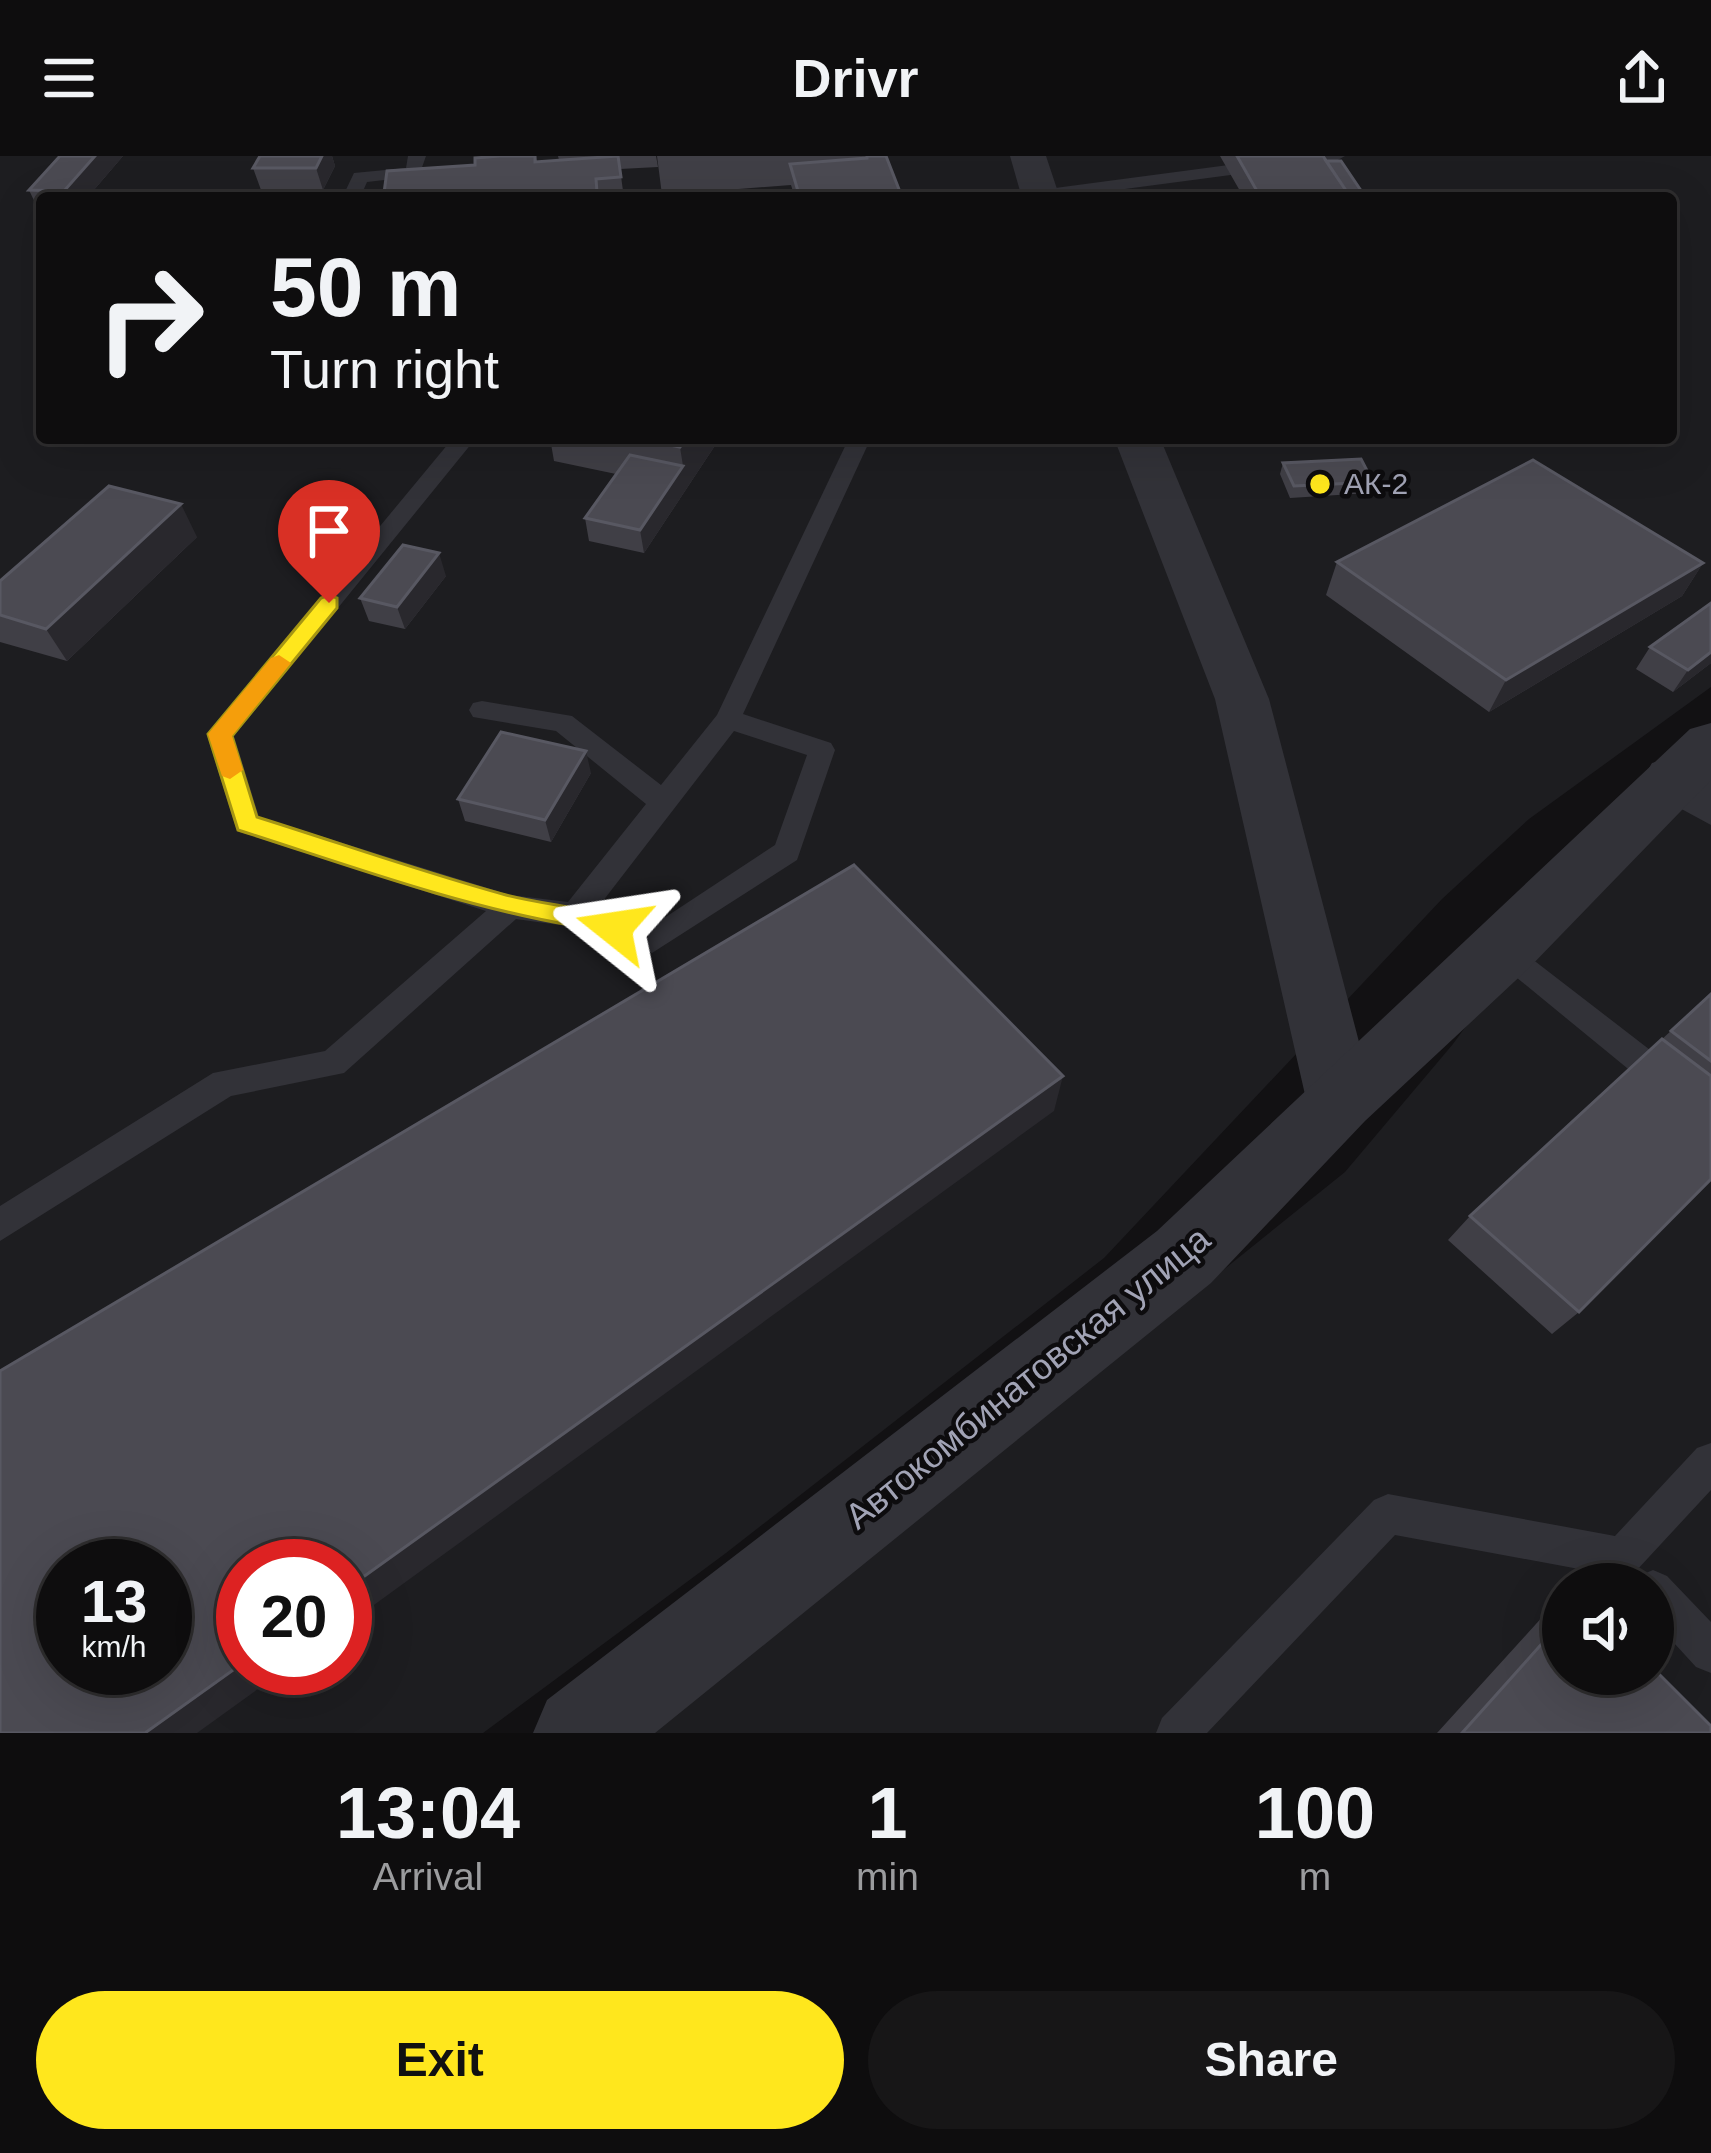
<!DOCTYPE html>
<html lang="en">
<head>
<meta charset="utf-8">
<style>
	body { margin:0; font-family:Helvetica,sans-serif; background:#171617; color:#f1f3f6; height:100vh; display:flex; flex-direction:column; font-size:45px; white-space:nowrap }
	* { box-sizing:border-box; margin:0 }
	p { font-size:39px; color:#9b9c9e }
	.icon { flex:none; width:66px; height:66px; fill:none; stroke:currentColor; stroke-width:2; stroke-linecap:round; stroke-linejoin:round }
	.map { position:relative; height:1577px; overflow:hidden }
	.side { display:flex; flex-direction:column; background:#0e0d0e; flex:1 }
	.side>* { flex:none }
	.banner { position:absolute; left:36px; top:36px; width:1641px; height:252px; border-radius:12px; box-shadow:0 12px 48px #0002,0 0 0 3px #2e2d2e; background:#0e0d0e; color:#f1f3f6; overflow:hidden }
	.buttons { position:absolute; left:1542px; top:1407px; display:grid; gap:24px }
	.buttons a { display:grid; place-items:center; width:132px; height:132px; border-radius:50%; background:#0e0d0e; box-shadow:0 12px 48px #0002,0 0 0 3px #2e2d2e; font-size:60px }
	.speed { position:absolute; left:36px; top:1383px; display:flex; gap:24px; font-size:60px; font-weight:700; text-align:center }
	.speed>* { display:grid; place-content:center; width:156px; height:156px; border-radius:50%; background:#0e0d0e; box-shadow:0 12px 48px #0002,0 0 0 3px #2e2d2e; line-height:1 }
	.speed small { font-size:30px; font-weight:400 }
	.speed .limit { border:18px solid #d22; background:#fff; color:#111 }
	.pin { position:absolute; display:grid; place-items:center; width:102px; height:102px; color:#fff; margin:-123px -51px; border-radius:50% 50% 50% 0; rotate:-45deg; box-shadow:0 0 12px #0007 }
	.pin .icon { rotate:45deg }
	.me { position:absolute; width:132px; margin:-66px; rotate:285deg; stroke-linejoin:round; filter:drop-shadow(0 0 9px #0008) }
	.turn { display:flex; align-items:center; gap:42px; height:252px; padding:0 36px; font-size:54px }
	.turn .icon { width:156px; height:156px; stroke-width:2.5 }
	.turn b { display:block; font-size:84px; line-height:102px }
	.eta { display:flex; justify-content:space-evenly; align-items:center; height:204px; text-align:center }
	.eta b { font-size:72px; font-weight:600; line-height:84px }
	.button { display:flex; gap:24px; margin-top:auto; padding:24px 36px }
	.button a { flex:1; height:138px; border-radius:72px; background:#ffe71d; color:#111; font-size:48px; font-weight:600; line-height:138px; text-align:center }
	.button a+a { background:#171617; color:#f1f3f6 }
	header { display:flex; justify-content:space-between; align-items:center; height:156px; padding:0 36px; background:#0e0d0e; font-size:54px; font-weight:600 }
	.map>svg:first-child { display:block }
	.built { fill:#1d1d20; fill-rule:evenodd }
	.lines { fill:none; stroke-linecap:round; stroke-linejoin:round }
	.service { fill:#323238; fill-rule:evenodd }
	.minor { fill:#323238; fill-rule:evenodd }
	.tertiary { fill:#323238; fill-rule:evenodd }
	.wall { fill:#403f46 }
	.shaded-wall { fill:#29282d }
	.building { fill:#4b4a52; stroke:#585862; stroke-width:3; fill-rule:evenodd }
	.route { fill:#ffe71d; stroke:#a69613; stroke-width:3 }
	.slow { fill:#f59e0b }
	.poi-dot { fill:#ffe71d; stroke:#0d0c0e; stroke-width:4.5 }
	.labels { text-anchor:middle; stroke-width:9; stroke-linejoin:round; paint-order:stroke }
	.far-poi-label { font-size:30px; fill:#a1a3b5; stroke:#0d0c0e; text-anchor:start }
	.street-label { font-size:36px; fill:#a1a3b5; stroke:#0d0c0e }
</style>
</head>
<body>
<header><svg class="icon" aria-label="menu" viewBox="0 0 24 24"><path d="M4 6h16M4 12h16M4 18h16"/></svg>Drivr<svg class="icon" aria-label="share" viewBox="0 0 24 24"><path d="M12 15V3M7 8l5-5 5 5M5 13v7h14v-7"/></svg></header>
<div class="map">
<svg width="1711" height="1577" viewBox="0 0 1711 1577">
	<rect width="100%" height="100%" fill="#121113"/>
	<path class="built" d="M0,0H1711V531L1529,663L1442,743L1104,1102L726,1397L483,1577H0ZM42,42H1671V282H42ZM63,1410H165V1512H63ZM243,1410H345V1512H243Z
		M1711,597V1577H648L1345,1016L1453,888L1595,694ZM1563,1428H1653V1518H1563Z"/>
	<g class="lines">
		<path class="service" d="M408,0H426L419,20L367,26L360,42H342L354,17L406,12Z
			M1297,0H1345L1336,5L1057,42L1031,39L1040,34Z
			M453,282H476L234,580L259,661L510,739L568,746L646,648L556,575L473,561L469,554L473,547L482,545L572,560L661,629L717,559L849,282H871L743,558L831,587L835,594L797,704L652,797L574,771L516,763L344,917L231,940L0,1085V1050L213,917L325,895L486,755L237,675L207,579ZM734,575L807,599L775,689L649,772L596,754Z
			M1505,782L1711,941V976L1699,971L1494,803L1490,794L1494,785Z
			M1711,1287V1334L1636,1415L1622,1421L1395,1379L1207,1577H1156L1162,1562L1374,1344L1388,1338L1615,1380L1697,1292Z
			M1653,1414L1667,1420L1711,1466V1517L1696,1511L1653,1464V1428H1635L1639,1420Z"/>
		<path class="minor" d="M1010,0H1046L1060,42H1022Z
			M1114,282H1160L1269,543L1374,943L1364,964L1340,973L1316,964L1306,943L1215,543Z
			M1672,601L1711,619V669L1652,637L1643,622L1652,607Z"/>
		<path class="tertiary" d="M1711,567V624L1528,813L1365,965L1211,1127L655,1577H533L547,1544L1157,1075L1690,573Z"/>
	</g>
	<path class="wall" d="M60,0H123L87,42H42V55H39L29,34Z
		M260,0H332L335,10L323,34H261L253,12Z
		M536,0L537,6L559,4L558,0H656L658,11L620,13L624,42H386L384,37L475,9Z
		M657,0H886L900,36V42H795L791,29L662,39Z
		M1220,0H1323L1366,42H1244Z
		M550,282H720L644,397L589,385L585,362L616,318L554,305Z
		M1283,307L1373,326L1369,337L1290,342L1280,318Z
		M197,381L67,505L0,486V425Z
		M1337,406L1703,407L1682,440L1489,556L1326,439Z
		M446,420L405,473L369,465L360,442Z
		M1650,491L1711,507L1673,536L1636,513Z
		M591,617L551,686L465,665L458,643Z
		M1711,838V1023L1579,1156L1552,1178L1448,1084L1470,1060Z
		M1563,1450V1518L1711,1577H1437L1545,1458Z"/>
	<path class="shaded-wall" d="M95,0H123L87,42H68L64,35Z
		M322,0H332L335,10L323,34L316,12Z
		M687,282H720L644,397L640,374L683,310L680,291Z
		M181,348L197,381L67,505L46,473Z
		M439,397L446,420L405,473L397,451Z
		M1703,407L1682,440L1489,556L1506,524Z
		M1711,496V507L1673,536L1688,514Z
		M586,595L591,617L551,686L545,664Z
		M1063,920L1054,955L345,1470V1434Z
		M243,1507V1512H287L197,1577H145Z"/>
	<path class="building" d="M60,0H95L64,35L29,34Z
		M260,0H322L316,12H253Z
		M500,0H535V6L618,0L621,21L596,23L597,36L511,42H399V36L384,37L387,15L475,9V2Z
		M867,0H886L900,36L800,42L790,8L867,2Z
		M1237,0H1323L1349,39L1261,42Z
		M1326,5H1341L1366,42H1348L1349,39Z
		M636,282H687L680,291Z
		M630,299L683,310L640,374L585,362Z
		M1361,303L1373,326L1294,330L1283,307Z
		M1533,304L1703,407L1506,524L1337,406Z
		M109,330L181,348L46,473L0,459V425Z
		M403,389L439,397L397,451L360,442Z
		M1711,447V496L1688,514L1650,491Z
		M501,576L586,595L545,664L458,643Z
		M854,709L1063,920L345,1434V1410H243V1507L145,1577H0V1215ZM63,1410H165V1512H63Z
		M1711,838V905L1671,875Z
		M1662,883L1711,920V1023L1579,1156L1470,1060Z
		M1563,1464V1518H1653V1512L1711,1570V1577H1462Z"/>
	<path class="route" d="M329,439L337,442V452L232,580L257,661C340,687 422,716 506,739C545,749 584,751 623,764V780C605,785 587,772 570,769C456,749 348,709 238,674L208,578L321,442Z"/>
	<path class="slow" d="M279,499L291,507L232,580L243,614L230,623L222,620L208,578L271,502Z"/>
	<circle class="poi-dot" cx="1320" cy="328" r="12"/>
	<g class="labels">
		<g class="far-poi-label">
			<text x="1344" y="338">АК-2</text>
		</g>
		<g class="street-label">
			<text transform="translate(1027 1221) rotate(-39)" y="13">Автокомбинатовская улица</text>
		</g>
	</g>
</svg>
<div class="buttons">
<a><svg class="icon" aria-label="sound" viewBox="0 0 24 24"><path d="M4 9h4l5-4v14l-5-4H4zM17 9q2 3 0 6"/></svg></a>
</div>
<div class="speed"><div>13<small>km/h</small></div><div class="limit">20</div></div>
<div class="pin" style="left:329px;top:447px;background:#d93025"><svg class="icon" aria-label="arrive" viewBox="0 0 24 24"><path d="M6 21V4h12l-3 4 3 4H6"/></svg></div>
<svg class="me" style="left:614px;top:772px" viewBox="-20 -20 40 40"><path d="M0-17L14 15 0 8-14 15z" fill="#ffe71d" stroke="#fff" stroke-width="4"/></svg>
<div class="banner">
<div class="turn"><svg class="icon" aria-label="right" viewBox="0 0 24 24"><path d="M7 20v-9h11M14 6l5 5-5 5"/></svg><div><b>50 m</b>Turn right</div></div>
</div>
</div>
<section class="side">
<div class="eta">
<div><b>13:04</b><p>Arrival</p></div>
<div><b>1</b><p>min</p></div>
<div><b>100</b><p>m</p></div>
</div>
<div class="button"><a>Exit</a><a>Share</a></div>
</section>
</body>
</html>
